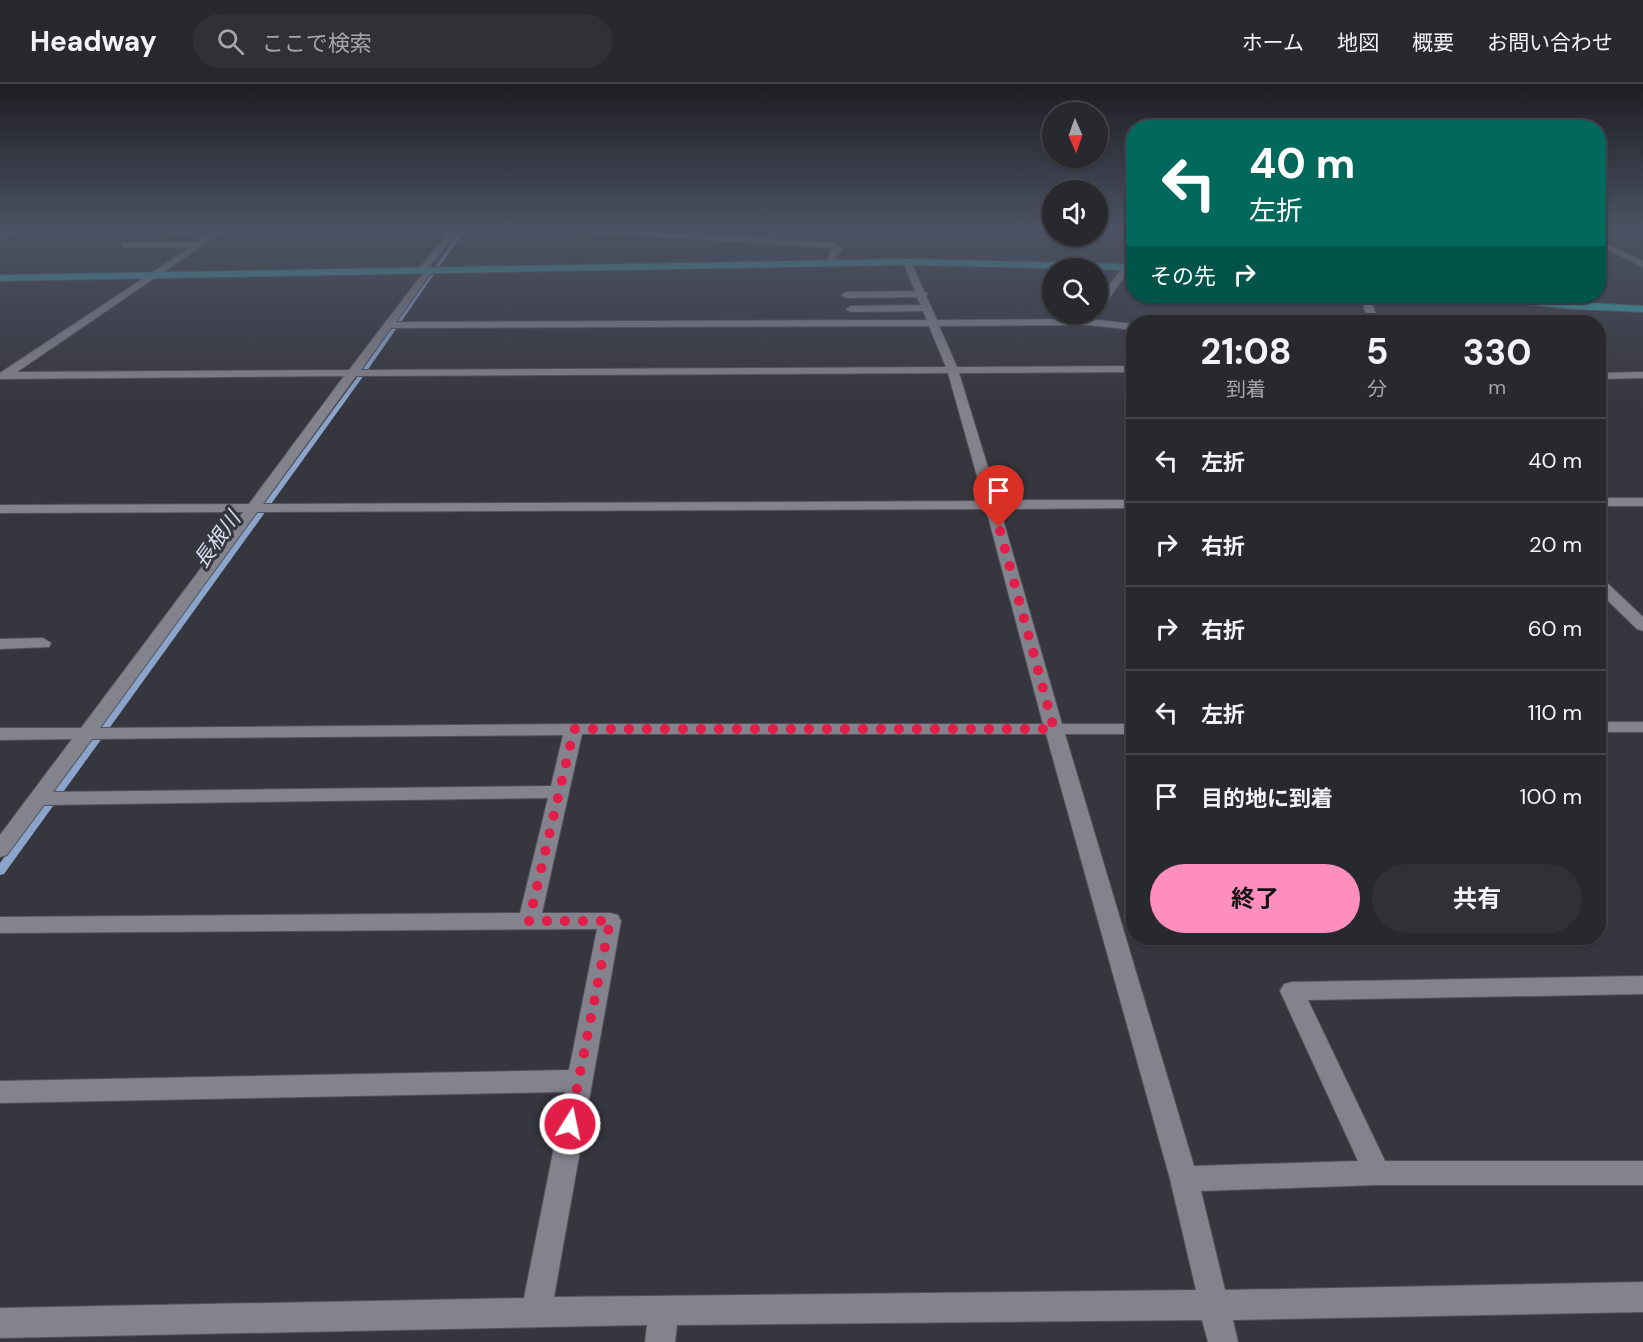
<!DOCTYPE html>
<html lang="ja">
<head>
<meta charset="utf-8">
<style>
	body { margin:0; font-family:"DM Sans","Noto Sans JP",sans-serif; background:#303037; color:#f1f3f6; height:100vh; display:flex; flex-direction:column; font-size:22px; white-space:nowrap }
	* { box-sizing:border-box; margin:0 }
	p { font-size:20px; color:#a5a6aa }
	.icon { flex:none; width:33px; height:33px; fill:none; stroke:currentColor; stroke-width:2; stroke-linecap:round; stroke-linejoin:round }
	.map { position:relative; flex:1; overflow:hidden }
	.panel { position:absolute; left:1126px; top:231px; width:480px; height:630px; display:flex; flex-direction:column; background:#28282f; border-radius:24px; box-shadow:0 2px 4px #0004,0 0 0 2px #44444b }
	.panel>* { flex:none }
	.top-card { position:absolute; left:1126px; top:36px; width:480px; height:183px; border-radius:24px; box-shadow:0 2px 4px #0004,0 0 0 2px #44444b; background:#00695c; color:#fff; overflow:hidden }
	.needle { width:39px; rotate:178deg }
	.fabs { position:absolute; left:1042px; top:18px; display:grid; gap:12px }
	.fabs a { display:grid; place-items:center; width:66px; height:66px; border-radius:50%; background:#28282f; box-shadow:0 2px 4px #0004,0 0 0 2px #44444b; font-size:30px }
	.pin { position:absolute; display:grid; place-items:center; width:51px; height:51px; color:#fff; margin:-62px -26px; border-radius:50% 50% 50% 0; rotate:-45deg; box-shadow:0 0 6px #0007 }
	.pin .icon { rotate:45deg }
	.me { position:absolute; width:66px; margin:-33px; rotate:10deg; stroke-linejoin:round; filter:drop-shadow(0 0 4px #0008) }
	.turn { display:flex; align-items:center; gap:21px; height:126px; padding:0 24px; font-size:27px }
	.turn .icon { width:78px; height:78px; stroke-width:2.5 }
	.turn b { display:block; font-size:42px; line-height:51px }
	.then { display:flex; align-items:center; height:57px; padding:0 24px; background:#0003; gap:12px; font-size:22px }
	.eta { display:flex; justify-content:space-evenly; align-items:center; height:102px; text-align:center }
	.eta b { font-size:36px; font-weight:700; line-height:42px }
	.cta { display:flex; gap:12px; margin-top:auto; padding:12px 24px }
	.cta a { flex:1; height:69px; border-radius:36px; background:#fe8ebd; color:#111; font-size:24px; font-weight:700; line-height:69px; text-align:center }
	.cta a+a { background:#303037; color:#f1f3f6 }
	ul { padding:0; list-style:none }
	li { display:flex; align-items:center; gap:18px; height:84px; padding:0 24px; border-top:2px solid #44444b }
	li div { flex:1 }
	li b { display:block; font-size:22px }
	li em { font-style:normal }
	header { display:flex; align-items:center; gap:36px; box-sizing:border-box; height:84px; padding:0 30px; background:#28282f; border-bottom:2px solid #44444b }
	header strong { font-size:28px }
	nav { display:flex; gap:33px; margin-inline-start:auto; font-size:21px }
	.search { width:420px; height:54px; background:#303037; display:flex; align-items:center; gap:15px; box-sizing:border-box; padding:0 21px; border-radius:33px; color:#a5a6aa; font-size:22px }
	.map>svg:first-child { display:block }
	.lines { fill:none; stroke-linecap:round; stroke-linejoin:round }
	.stream { fill:#8aa4cb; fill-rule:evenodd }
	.minor-casing { stroke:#53525a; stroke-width:2 }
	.highway-casing { stroke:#53525a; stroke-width:2 }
	.minor { fill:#83838d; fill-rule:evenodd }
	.highway { fill:#37a8b2; fill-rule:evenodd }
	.route { stroke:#e11d48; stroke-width:10; stroke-dasharray:0 18 }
	.labels { text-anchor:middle; stroke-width:6; stroke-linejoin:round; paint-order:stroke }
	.water-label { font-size:21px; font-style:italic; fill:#d6e0f0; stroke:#36363f }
</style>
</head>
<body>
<header>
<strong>Headway</strong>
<div class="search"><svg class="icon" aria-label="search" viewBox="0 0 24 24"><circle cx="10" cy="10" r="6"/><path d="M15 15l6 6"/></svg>ここで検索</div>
<nav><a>ホーム</a><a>地図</a><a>概要</a><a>お問い合わせ</a></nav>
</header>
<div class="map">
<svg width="1643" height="1258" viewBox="0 0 1643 1258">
	<rect width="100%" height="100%" fill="#36363f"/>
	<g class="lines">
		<path class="stream" d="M461,146H465L362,294L4,790L0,791V779L358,292Z"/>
		<defs>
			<path id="minor" d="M8,146H18L0,155V150Z
				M159,146H225L17,288L349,286L423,189L419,188V184L451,146H459L429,183L433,186L396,238L927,236L923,227L851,228L846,225L851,222L921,221L917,213L846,214L841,211L846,208L915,207L903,178L907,175L911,178L924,207L928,210L926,212L937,236L1088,235L1134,240V246L1088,241L939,242L957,283L1134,282V288L959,289L998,416H1134V424L1000,425L1062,640H1134V650H1065L1194,1082L1358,1077L1280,907L1284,900L1292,898L1643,892V910L1308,916L1385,1077H1643V1101H1377L1201,1107L1225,1206L1643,1198V1228L1233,1236L1238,1258H1208L1202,1236L677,1241L675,1258H645L647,1241L0,1254V1224L524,1214L565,1008L0,1019V997L569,986L597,845L0,849V833L520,829L548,714L44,721L7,771L0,773V751L72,655L0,656V644H81L243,428L0,429V421L249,420L344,292L0,295V289L189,164H125L121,161L122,159L197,158L210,149H162ZM929,242L946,283L361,286L391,244ZM948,289L984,417L263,420L356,292ZM986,425L1043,640H574L100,644L257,428ZM582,650H1046L1170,1095L1196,1206L554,1213L621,837L618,831L610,829H542ZM563,651L551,702L53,708L92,655Z
				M574,146H616L834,159L842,164L833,181L830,182L826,179L832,164L578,148Z
				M1599,156L1643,177V183L1599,161Z
				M1124,181L1131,183L1101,226L1098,227V217Z
				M1361,212H1370L1378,238H1368Z
				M1643,288V294L1599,295V289Z
				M1599,414H1643V422H1599Z
				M1599,494L1604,496L1643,533V547L1637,545L1599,508Z
				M43,554L51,559L49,563L0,565V555Z
				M1599,638H1643V648H1599Z"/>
			<path id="highway" d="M907,175L1134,180V186L907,181L0,197V191Z
				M1470,212L1643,222V228L1572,225L1474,215Z"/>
		</defs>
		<use href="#minor" class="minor-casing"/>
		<use href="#highway" class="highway-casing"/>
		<use href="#minor" class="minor"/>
		<use href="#highway" class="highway"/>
	</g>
	<linearGradient id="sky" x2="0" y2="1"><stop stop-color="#1e1e23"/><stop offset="0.45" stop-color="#4c5263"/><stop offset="1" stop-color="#4c5263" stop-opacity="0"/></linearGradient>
	<rect width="1643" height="322" fill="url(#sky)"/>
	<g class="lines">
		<path class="route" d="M570,1040L610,837H529L574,645H1054L999,443"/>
	</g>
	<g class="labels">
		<g class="water-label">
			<text transform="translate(217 456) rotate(-54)" y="7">長根川</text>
		</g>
	</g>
</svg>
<div class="fabs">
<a><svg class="needle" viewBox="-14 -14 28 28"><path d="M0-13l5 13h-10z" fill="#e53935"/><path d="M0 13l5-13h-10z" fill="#a5a6aa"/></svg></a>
<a><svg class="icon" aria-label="sound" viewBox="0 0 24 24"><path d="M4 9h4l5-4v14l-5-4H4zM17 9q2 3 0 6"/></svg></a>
<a><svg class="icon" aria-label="search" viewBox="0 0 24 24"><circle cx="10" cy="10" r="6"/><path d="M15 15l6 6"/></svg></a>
</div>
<div class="pin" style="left:999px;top:443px;background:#d93025"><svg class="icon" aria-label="arrive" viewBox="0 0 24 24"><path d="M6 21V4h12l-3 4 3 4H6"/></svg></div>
<svg class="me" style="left:570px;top:1040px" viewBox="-20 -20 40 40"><circle r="17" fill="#e11d48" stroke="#fff" stroke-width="3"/><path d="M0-11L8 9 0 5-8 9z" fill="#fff"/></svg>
<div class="top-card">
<div class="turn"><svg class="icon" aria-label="left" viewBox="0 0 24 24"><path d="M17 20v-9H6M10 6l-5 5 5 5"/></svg><div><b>40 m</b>左折</div></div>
<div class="then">その先<svg class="icon" aria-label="right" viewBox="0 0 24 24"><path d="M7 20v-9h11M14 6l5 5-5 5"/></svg></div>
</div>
<section class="panel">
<div class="eta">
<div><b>21:08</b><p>到着</p></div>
<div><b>5</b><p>分</p></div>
<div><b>330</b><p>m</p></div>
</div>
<ul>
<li><svg class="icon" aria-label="left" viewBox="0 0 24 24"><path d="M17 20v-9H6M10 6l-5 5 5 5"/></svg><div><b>左折</b></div><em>40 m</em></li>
<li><svg class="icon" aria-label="right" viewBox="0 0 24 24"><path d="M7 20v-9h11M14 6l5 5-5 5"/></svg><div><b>右折</b></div><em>20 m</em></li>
<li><svg class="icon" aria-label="right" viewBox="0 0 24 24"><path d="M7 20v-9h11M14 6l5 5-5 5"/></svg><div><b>右折</b></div><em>60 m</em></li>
<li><svg class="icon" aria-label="left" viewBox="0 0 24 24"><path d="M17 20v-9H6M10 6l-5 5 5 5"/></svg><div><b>左折</b></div><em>110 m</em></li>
<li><svg class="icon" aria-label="arrive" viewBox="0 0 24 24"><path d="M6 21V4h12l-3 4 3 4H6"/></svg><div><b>目的地に到着</b></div><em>100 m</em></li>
</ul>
<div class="cta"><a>終了</a><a>共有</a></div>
</section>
</div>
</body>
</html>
